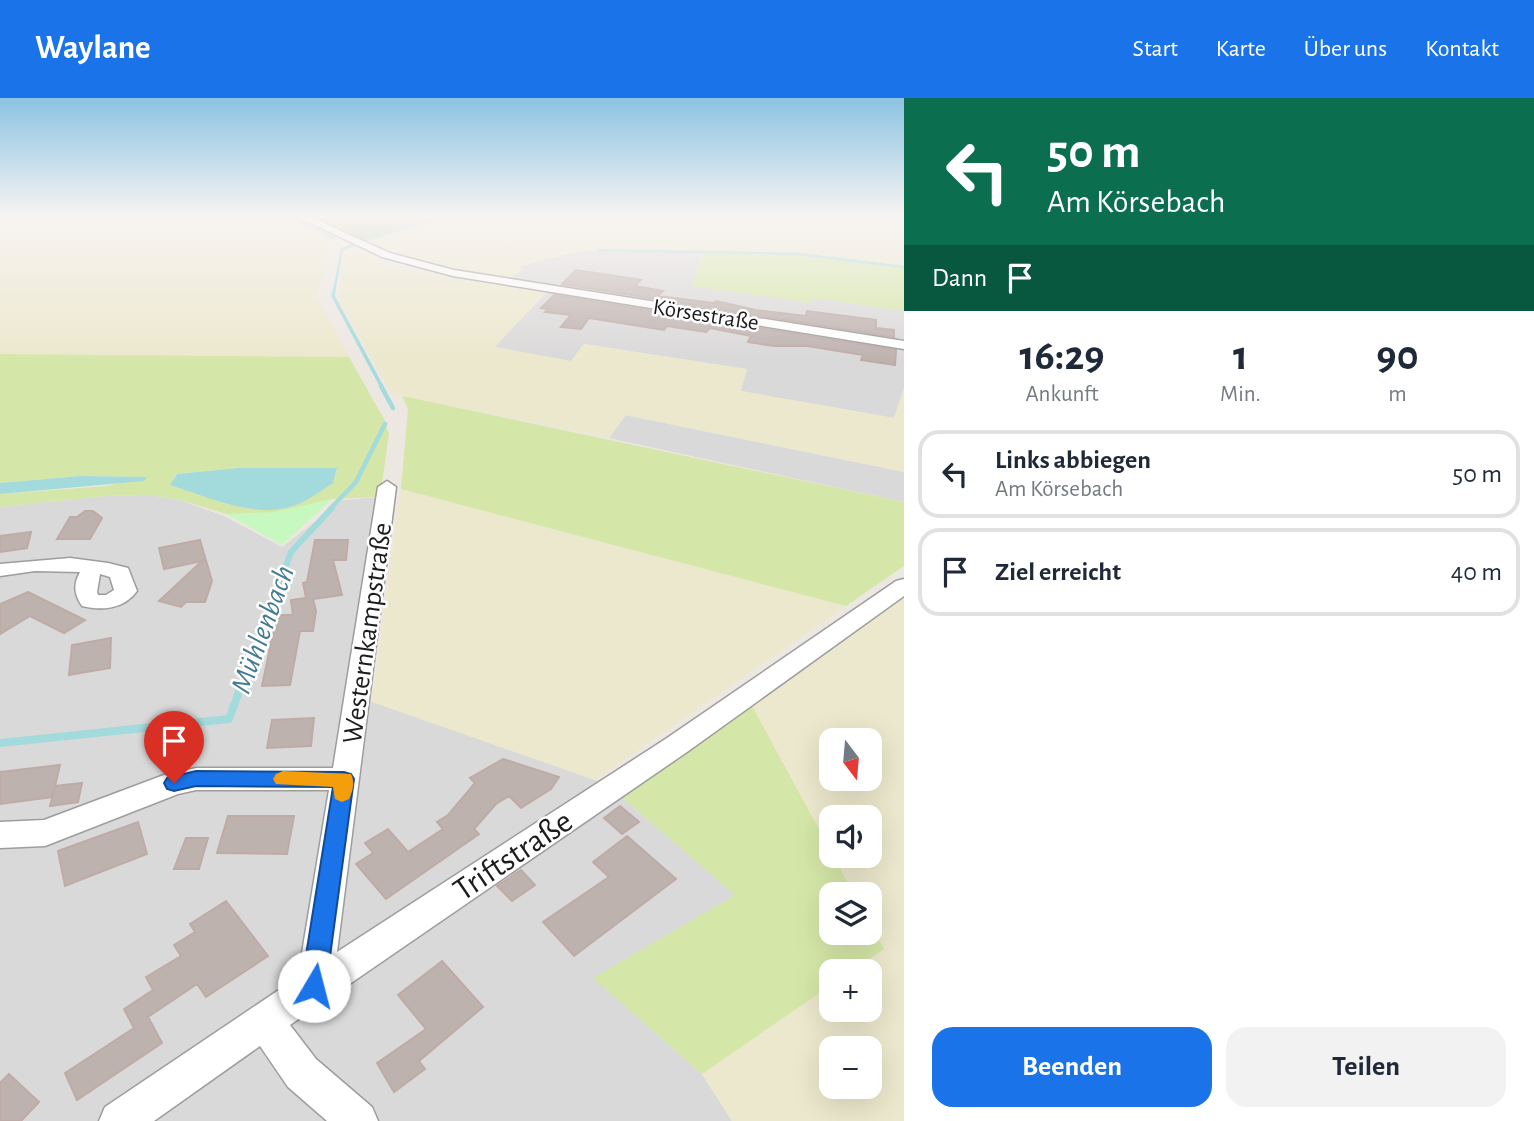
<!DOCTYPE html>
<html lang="de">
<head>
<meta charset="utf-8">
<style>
	body { margin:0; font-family:"Alegreya Sans",sans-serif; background:#f2f2f3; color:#1f2937; height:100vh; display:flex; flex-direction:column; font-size:26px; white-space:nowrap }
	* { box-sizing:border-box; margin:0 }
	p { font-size:23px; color:#747a83 }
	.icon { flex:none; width:38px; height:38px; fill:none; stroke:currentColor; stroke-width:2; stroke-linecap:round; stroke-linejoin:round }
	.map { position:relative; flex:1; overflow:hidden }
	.sheet { display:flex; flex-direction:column; background:#fff; width:630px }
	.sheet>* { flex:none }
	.top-card { background:#0b6e4f; color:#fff; overflow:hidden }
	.needle { width:46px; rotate:164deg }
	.buttons { position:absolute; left:819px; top:630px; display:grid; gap:14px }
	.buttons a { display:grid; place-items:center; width:63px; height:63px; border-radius:14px; background:#fff; box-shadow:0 7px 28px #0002; font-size:35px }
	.pin { position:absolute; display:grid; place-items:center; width:60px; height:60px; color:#fff; margin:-72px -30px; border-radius:50% 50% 50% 0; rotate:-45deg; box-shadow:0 0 7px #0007 }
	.pin .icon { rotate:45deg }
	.me { position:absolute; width:77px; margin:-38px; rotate:8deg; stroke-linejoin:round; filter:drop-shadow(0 0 5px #0008) }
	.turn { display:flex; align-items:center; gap:24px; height:147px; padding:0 28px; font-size:32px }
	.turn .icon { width:91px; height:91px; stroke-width:2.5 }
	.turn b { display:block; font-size:49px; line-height:60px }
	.then { display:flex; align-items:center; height:66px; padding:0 28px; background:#0003; gap:14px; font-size:26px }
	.eta { display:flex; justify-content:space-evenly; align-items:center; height:119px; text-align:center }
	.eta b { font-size:42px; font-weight:700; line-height:49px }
	.primary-button { display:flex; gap:14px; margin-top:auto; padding:14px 28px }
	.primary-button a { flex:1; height:80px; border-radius:21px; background:#1a73e8; color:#fff; font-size:28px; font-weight:700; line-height:80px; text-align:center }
	.primary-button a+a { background:#f2f2f3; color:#1f2937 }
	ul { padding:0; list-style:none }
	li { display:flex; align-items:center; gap:21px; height:88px; margin:0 14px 10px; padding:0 14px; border:4px solid #e0e1e3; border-radius:21px }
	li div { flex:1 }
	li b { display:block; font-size:26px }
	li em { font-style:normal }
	header { display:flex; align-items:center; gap:42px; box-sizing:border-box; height:98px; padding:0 35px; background:#1a73e8; color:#fff }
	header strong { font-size:33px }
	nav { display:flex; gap:38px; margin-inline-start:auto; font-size:24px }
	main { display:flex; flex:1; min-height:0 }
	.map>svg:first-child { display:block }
	.residential { fill:#dad9d9 }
	.farmland { fill:#ece8cd; fill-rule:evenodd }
	.grass { fill:#d5e7a8; fill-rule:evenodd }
	.forest { fill:#b2cc97 }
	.park { fill:#c6f8bf }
	.water { fill:#a3dadb }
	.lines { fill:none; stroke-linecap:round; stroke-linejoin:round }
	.stream-far4 { stroke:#a3dadb; stroke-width:2.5 }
	.stream-far3 { stroke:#a3dadb; stroke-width:3.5 }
	.stream-far2 { stroke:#a3dadb; stroke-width:4.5 }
	.stream-far1 { stroke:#a3dadb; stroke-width:6 }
	.stream { stroke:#a3dadb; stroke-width:8 }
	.building { fill:#beb2af; stroke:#bfaba5; stroke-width:2 }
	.minor-casing { stroke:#9d9d9d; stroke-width:3 }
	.minor { fill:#fff; fill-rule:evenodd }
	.route { fill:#1a73e8; stroke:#114b97; stroke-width:2 }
	.slow { fill:#f59e0b }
	.labels { text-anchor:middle; stroke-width:5; stroke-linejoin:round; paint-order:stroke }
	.far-street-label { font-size:23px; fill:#1c1c1c; stroke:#fff }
	.street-label { font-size:28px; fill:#1c1c1c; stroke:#fff }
	.water-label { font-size:30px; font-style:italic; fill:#427b92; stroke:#fff }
	.near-street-label { font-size:33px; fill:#1c1c1c; stroke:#fff }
</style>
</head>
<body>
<header>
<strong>Waylane</strong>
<nav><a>Start</a><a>Karte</a><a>Über uns</a><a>Kontakt</a></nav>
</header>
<main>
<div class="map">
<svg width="904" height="1023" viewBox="0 0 904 1023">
	<rect width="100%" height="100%" fill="#ede7e2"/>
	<path class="residential" d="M600,152L702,155L693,188L810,205L813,200L904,213V290L894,320L741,293L746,271L584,246L571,263L494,249L551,190L507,182L521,168L574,154Z
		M625,317L904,374V404L609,340Z
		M149,397L180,402L224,418L282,449L343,402L380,399L350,596L595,682L619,697L736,797L594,880L702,976L732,1023H0V409L105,398Z"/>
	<path class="farmland" d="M0,119H287L332,141L317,198L349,259L0,256Z
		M447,119H904V169L797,156L598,151L574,154L522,168L523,172L507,182L412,162L366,143Z
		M346,151H353L392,169L545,195L495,249L571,263L584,246L747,271L741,293L894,320L904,290V374L626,317L609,340L392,296L338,199Z
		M401,391L846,508L595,682L372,604Z
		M904,495V1023H732L702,976L831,887V912H870V873H851L884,851L870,824V796H854L834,758H870V719H831V753L750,604ZM831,642H870V681H831ZM831,950H870V989H831Z"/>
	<path class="grass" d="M724,152L797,156L904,169V213L813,200L811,205L692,188L704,153Z
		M0,256L349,259L385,323L389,336L380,399L332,401L276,414L257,416H226L180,402L149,397L105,398L0,409V396L106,388L146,379L80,378L0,385ZM238,370L337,371L333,385L297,407L171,387L176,376Z
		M402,298L904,404V468L846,508L401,391L408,311Z
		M750,604L854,796H831V835H870V824L884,851L851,873H831V887L702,976L593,880L735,797L619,697Z"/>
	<path class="forest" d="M312,119H447L366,143H359Z"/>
	<path class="park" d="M332,401L282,447L226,416L276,414Z"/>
	<path class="water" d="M238,370H337L333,385C322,392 309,402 296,407C255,422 209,399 170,387L177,376Z
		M80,378L147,379L144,383L0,396V385Z"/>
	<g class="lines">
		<path class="stream-far4" d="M291,119L334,140
			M599,152L798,156L904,169
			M334,194L342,151L436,119"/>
		<path class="stream-far3" d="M334,192L333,198L382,289"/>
		<path class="stream-far2" d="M381,288L393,310
			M330,411L356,384L385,326"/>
		<path class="stream-far1" d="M249,568L291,454L332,410"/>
		<path class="stream" d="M0,645L229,621L249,566"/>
	</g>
	<path class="building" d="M576,172L641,182L635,188L663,193L658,198L714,205L716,203L756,212L806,218L807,213L876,222V230L894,232V239L562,186Z
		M554,197L896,252L895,267L861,262L863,257L807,248H774L748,244L751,238L710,230L706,234L667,228L664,232L589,220L581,231L561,229L571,217L545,214L548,211L541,210Z
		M85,413H93L102,420L90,441H57L70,419H77Z
		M31,434L27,450L0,454V438Z
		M200,442L212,483L205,504H186L181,509L159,503L202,463L164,471L159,450Z
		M315,442H348L346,462H333L342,497L313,501L316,513L313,533H300L290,587L262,588L277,517H293L291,502L306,500L303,485L307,484Z
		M28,494L85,522L64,535L30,518L0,536V506Z
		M111,540L110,570L69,577L72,547Z
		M314,620L311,648L267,650L272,622Z
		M503,661L559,679L551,691L521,710L509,698L496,706L474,731L479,736L386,801L356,766L373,755L365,745L388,731L408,754L443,731L437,724L448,717L475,685L470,680Z
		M60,667L55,688L82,685L78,704L50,708L55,689L52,699L0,706V674Z
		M620,708L639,724L622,736L604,720Z
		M228,718H294L287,756L217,755Z
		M138,724L147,756L65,788L58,753Z
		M627,738L676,781L574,858L543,824L609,779L593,764Z
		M186,740H208L199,771H174Z
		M521,772L535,787L512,803L497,788Z
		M226,803L268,858L206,899L197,886L148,919L162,945L77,1002L65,975L134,930L124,911L153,892L146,879L181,858L174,847L195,834L190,826Z
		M442,863L483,909L419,963L425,971L394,994L377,965L426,931L398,897Z
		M9,976L39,1004L21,1023H0V985Z"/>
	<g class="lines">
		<defs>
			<path id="minor" d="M298,119H310L390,155L454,172L904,243V251L453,178L382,159Z
				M387,383L396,389L337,854L667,640L896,483L904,481V498L687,654L290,927L316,961L372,1009L378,1023H327L288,989L260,948L154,1023H99L105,1009L298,879L329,692H196L178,696L45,748L0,750V724L44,722L164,677L196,670H333L378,389Z
				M70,460L108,465L128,470L137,493C124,511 102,513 82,508C74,496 73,487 80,474L35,473L0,478V466ZM100,476L110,479L114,492L106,497H98L97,494Z"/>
		</defs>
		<use href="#minor" class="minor-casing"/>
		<use href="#minor" class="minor"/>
	</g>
	<linearGradient id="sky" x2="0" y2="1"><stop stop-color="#8cc3e3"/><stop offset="0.45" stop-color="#f7f4f2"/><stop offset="1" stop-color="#f7f4f2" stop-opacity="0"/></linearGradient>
	<rect width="904" height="262" fill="url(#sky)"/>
	<path class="route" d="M196,673L344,674L351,676L354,681L326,888L323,897L314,901L305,897L301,888L333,689L196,688L174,693L167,691L164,685L167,680Z"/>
	<path class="slow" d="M283,673L351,676C355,684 353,693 349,701L342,704L335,701L333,689L276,686L273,681L276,676Z"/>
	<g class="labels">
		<g class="far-street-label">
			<text transform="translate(706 216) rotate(9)" y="8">Körsestraße</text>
		</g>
		<g class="street-label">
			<text transform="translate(366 535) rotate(-82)" y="10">Westernkampstraße</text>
		</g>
		<g class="water-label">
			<text transform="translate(262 531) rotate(-70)" y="10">Mühlenbach</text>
		</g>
		<g class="near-street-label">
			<text transform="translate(512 756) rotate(-34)" y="12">Triftstraße</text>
		</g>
	</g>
</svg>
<div class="buttons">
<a><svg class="needle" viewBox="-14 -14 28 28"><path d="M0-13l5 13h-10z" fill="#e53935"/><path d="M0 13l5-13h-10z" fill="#747a83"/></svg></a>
<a><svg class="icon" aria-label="sound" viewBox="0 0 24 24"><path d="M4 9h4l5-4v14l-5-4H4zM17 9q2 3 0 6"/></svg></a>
<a><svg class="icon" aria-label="layers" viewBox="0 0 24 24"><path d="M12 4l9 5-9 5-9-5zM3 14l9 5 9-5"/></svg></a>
<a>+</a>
<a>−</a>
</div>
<div class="pin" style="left:174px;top:685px;background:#d93025"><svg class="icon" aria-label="arrive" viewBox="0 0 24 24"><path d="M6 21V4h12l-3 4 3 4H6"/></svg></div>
<svg class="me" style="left:314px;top:888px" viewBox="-20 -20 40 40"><circle r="19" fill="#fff"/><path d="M0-13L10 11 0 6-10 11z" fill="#1a73e8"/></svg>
</div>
<section class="sheet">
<div class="top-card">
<div class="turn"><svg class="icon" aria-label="left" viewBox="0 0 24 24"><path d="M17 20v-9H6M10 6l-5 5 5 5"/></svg><div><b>50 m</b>Am Körsebach</div></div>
<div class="then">Dann<svg class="icon" aria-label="arrive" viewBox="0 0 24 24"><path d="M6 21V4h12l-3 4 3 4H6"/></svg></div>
</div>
<div class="eta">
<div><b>16:29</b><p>Ankunft</p></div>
<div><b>1</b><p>Min.</p></div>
<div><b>90</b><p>m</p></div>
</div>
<ul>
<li><svg class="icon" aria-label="left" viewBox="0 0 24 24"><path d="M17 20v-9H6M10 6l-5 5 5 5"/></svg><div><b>Links abbiegen</b><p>Am Körsebach</p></div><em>50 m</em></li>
<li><svg class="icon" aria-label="arrive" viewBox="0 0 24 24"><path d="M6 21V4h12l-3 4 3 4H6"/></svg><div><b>Ziel erreicht</b></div><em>40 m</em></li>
</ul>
<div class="primary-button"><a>Beenden</a><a>Teilen</a></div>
</section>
</main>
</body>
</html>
